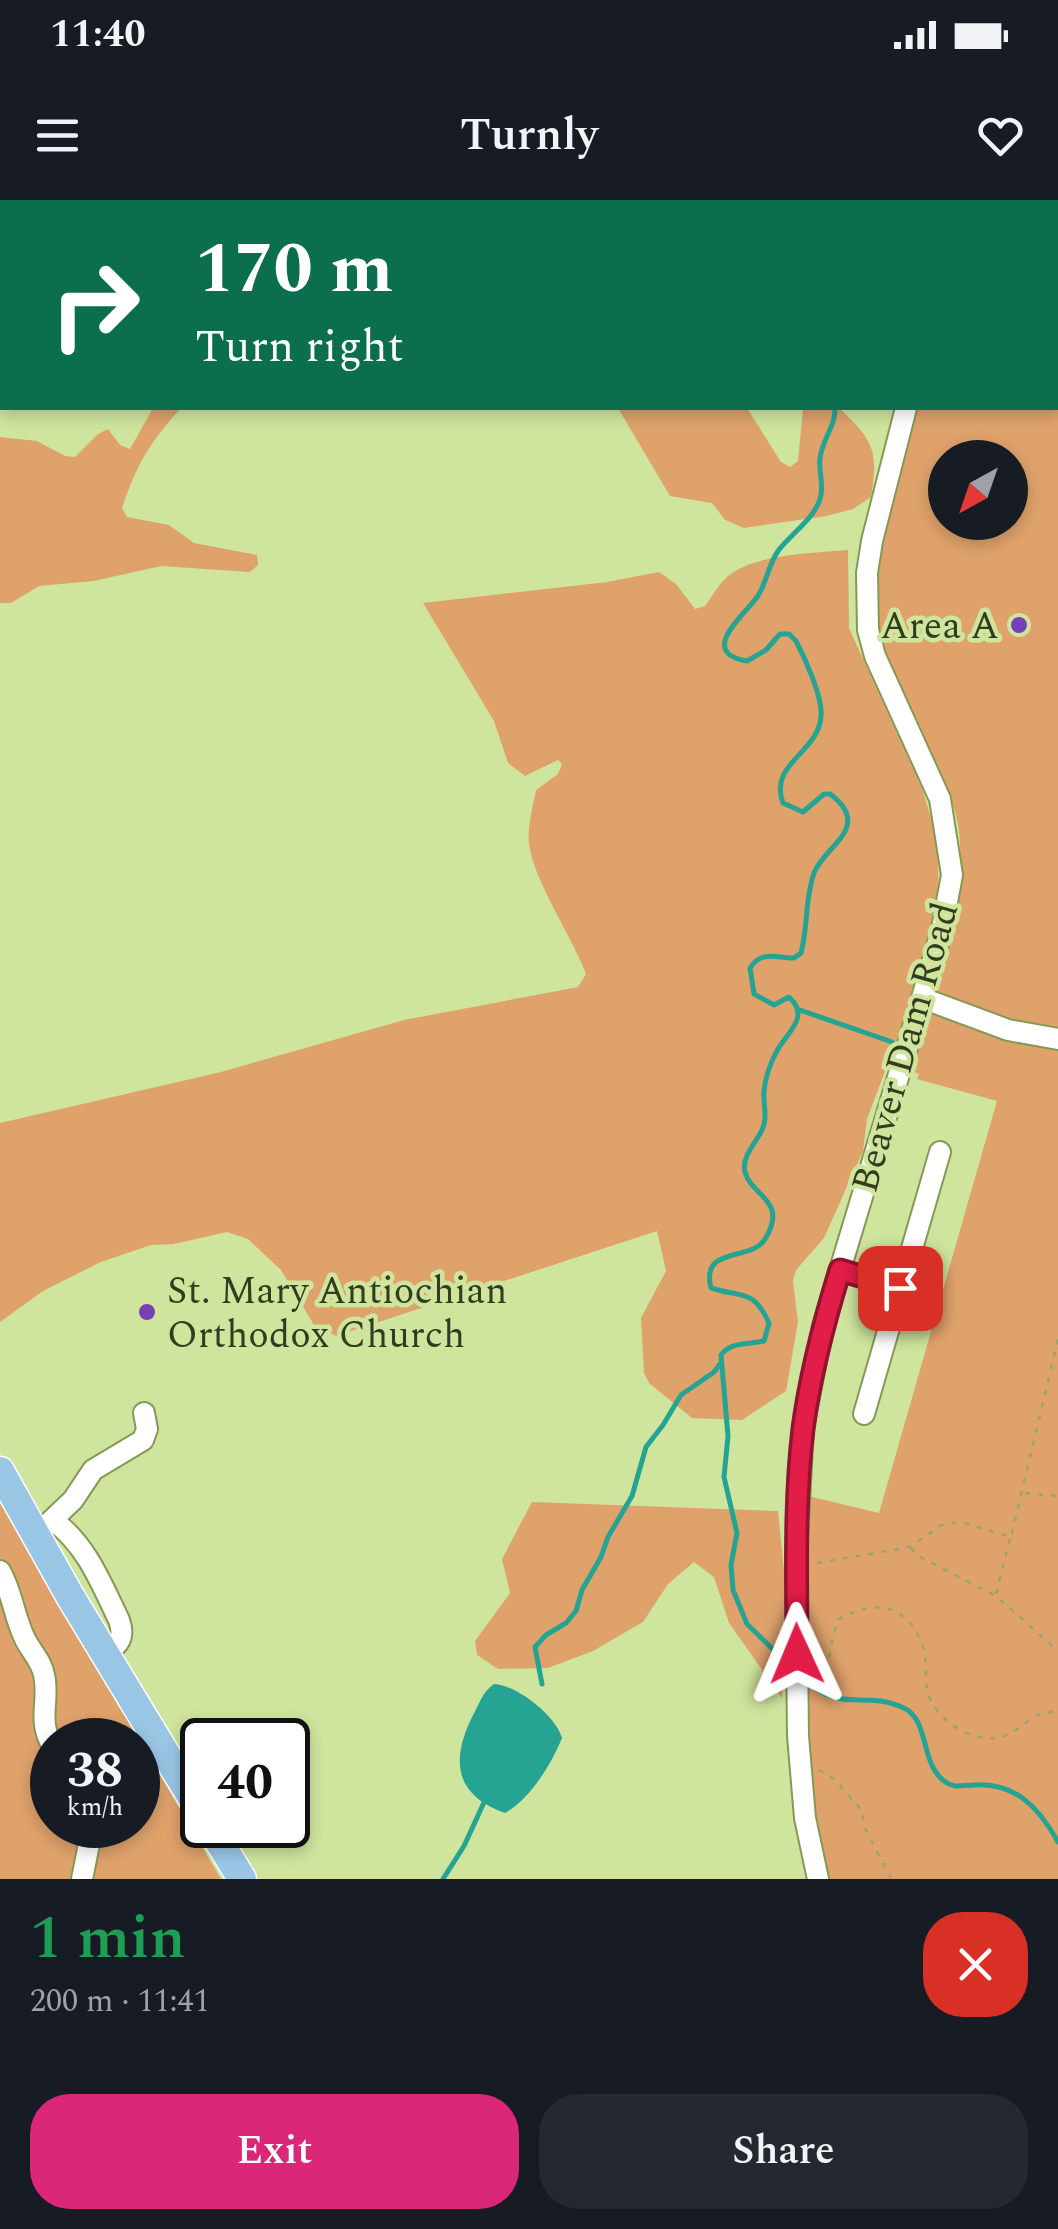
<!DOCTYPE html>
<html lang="en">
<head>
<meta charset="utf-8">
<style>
	body { margin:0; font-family:Spectral,serif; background:#242831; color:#f1f3f6; height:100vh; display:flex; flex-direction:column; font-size:38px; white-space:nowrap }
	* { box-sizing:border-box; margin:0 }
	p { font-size:32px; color:#9ea1a6 }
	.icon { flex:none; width:55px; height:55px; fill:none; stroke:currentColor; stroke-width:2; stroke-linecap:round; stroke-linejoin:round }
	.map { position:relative; height:1679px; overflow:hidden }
	.sheet { display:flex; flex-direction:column; background:#171b24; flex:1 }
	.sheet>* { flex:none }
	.banner { position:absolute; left:0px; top:0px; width:1060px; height:210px; box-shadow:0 5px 15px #0003; background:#0b6e4f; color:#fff; overflow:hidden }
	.needle { width:65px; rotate:220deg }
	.tools { position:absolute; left:928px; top:240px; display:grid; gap:20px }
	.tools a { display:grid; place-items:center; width:100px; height:100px; border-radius:50%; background:#171b24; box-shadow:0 5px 15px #0003; font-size:50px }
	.speed { position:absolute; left:30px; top:1518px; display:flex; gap:20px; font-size:50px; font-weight:700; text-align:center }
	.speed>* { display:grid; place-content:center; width:130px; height:130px; border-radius:50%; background:#171b24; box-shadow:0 5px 15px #0003; line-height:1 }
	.speed small { font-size:25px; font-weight:400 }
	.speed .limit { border:5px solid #111; border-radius:15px; background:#fff; color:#111 }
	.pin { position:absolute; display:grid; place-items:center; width:85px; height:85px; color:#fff; margin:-42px; border-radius:20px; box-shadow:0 5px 15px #0006 }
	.me { position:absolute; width:110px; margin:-55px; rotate:359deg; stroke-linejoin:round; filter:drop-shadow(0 0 8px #0008) }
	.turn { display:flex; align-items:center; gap:35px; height:210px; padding:0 30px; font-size:45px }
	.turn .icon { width:130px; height:130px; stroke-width:2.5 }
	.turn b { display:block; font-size:70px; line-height:85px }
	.round { display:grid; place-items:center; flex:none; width:105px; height:105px; border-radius:40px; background:#242831 }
	.headline { display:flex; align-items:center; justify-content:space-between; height:170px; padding:0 30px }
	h1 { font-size:60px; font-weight:600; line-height:75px; color:#1e9e55 }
	.action { display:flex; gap:20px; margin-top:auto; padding:20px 30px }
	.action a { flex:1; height:115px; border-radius:40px; background:#db2777; color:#fff; font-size:40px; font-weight:600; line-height:115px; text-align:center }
	.action a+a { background:#242831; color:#f1f3f6 }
	.status { display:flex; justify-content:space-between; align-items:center; height:70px; padding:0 50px; background:#171b24; direction:ltr }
	.status svg { height:28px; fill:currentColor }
	header { display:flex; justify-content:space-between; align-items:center; height:130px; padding:0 30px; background:#171b24; font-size:45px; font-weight:600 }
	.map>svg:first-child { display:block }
	.green { fill:#dfa26b; fill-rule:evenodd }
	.water { fill:#25a494 }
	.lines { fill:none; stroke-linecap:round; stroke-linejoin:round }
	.stream { stroke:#25a494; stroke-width:5 }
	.minor-casing { stroke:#859955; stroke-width:24 }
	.major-casing { stroke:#fff; stroke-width:31 }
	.path { stroke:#95a66f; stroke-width:2.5; stroke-dasharray:5 8; stroke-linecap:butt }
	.minor { stroke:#fff; stroke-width:20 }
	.major { stroke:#9ac6e6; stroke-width:28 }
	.route-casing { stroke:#92132f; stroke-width:25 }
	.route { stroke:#e11d48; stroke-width:18 }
	.poi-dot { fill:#7840b6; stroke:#cfe59e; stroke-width:4 }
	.labels { text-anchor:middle; stroke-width:9; stroke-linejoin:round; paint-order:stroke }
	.poi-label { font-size:38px; fill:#343c20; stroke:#cfe59e; text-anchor:end }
	.street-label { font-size:38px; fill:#343c20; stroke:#cfe59e }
</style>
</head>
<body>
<div class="status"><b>11:40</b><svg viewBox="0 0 49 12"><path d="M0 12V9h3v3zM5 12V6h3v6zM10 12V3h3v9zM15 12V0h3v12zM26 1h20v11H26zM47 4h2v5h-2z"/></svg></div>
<header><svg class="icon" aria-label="menu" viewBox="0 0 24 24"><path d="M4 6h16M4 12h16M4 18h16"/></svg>Turnly<svg class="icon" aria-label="heart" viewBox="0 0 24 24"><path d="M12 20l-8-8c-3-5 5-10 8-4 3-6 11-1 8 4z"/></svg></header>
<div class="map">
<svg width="1058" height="1679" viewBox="0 0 1058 1679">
	<rect width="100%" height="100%" fill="#cfe59e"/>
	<path class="green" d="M973,0H1058V1679H826L812,1617L806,1537L808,1296L879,1313L997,901L917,879L919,874L909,870L960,678C960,660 961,641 958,624C944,556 893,500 878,433C862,367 899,273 915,208H1058V2H972ZM945,258H1010V322H945Z
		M153,208H181C150,242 137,264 122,308L127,317L169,325L194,343L257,355L258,365L250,372L161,366L94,381L39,386L11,403H0V237L37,241L65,256L75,257L98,234L108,229L120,245L130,249Z
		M618,208H747L781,262L790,267L798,261L803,208H839C873,240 879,250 871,297L853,309L826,316L744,328L725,320L712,303L670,296Z
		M848,350L849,428L922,588L937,638L939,696L907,813L867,919L863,951L824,1038L796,1070L793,1081L798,1122L786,1191L742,1220L692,1218L649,1183L644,1173L641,1118L666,1071L657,1031L336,1136L314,1125L281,1070L248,1039L227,1032L174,1044L151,1045L101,1062L43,1091L0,1122V923L221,872L404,820L578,787L586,774C572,736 534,682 529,644C527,627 533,606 536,590L558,574L562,564L558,560L525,576L508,563L494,521L423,403L607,382L659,372L676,384L695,409L705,406C711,398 717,387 724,380C748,354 814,353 848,350Z
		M0,1302L221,1679H0ZM52,1540H138V1625H52Z
		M532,1302L778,1311L785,1380L782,1498L729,1423L714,1377L694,1362L668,1384L643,1422L593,1451L548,1468L498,1469L477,1455L475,1441L510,1393L502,1359Z"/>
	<path class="water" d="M494,1484C517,1485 556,1516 562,1538C551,1565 530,1599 505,1613C454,1595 451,1560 472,1517C479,1505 482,1492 494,1484Z"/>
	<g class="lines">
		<path class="stream" d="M851,2L852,0
			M797,809L892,842
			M791,1467L747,1424L733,1390L731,1365L737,1333L724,1277L728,1236L721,1155C731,1141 748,1145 764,1141L769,1123C753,1088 742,1098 711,1088C700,1045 752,1062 765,1039C789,1000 751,996 745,972C741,957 756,943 762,930C768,918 763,905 764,892C765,878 771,861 778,849C789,831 810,816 789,797L774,805L754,794L750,768C762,750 775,758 794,758L801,753C808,727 805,698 814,673C824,646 874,627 830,594H824L803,612L783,603C768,563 819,553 821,516C823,498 805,458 796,441L789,434H780L766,450L747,461C694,452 750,411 759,394C767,380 769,364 778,351C790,335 810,322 818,304C826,288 818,274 820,258C822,240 836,225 835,208
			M803,1478C840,1515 863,1489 904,1508C930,1521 920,1563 944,1581C954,1589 961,1585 973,1585C1016,1582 1039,1608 1058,1642
			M542,1484L535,1447L546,1435L566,1423L576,1411L582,1390L601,1357L608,1337L632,1296L646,1247L663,1225L681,1195L714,1172L720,1164
			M443,1679L464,1646L486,1598"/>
		<defs>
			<path id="minor" d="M36,0L37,2
				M961,2V0
				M922,798L1008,830L1058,839
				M840,1070L900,1088
				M864,1214L940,952
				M54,1321C87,1346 101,1383 119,1420C125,1437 120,1444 105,1454
				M35,1336L73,1300L93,1270L143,1240L147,1229L144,1213
				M0,1371C13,1394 14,1417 25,1439C31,1451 42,1462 44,1475C50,1500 37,1520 52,1545
				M82,1679L89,1644V1625
				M818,1679L805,1618L798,1536L796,1359L803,1227L823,1126L922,798L942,729L952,675L940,599L875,456L868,430L867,373L872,341L906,208"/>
			<path id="major" d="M0,1271L70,1396L202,1614
				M209,1625L242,1679"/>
		</defs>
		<use href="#minor" class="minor-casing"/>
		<use href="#major" class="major-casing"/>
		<path class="path" d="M1025,1293L1058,1296
			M911,1348L916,1355L996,1396L1058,1451
			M817,1363L910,1347L941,1325L961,1322L1011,1337L1058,1139
			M996,1394L1010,1339
			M815,1456H829L837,1420C874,1399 907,1402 923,1447C928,1462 924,1479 928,1494C936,1519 969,1541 995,1538C1013,1536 1022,1524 1036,1516C1042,1513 1051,1512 1058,1511
			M819,1570L834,1579L863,1612V1624L891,1679"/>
		<use href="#minor" class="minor"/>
		<use href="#major" class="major"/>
	</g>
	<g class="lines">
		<defs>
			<path id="route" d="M797,1454C797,1379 794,1304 803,1229C810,1175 824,1122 840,1070L900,1088"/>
		</defs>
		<use href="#route" class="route-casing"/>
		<use href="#route" class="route"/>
	</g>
	<g class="poi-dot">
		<circle cx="1019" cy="425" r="10"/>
		<circle cx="147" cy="1112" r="10"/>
	</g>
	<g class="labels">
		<g class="poi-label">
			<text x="999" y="438">Area A</text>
			<text x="167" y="1103" text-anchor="start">St. Mary Antiochian<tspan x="167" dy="44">Orthodox Church</tspan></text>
		</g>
		<g class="street-label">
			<text transform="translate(904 847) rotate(-74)" y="13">Beaver Dam Road</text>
		</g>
	</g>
</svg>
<div class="tools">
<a><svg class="needle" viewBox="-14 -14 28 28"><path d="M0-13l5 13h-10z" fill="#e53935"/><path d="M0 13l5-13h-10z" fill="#9ea1a6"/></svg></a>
</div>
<div class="speed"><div>38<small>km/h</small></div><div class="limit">40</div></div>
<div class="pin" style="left:900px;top:1088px;background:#d93025"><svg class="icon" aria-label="arrive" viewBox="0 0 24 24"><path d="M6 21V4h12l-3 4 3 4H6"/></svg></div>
<svg class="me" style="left:797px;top:1454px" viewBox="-20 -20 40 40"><path d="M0-17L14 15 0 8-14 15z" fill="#e11d48" stroke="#fff" stroke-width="4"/></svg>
<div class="banner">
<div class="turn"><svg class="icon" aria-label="right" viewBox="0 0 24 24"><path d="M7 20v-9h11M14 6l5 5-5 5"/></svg><div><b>170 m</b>Turn right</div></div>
</div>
</div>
<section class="sheet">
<div class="headline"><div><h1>1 min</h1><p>200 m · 11:41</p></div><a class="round" style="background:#d93025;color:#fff"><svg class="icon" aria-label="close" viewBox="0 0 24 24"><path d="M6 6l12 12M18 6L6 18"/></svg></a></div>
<div class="action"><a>Exit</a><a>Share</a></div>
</section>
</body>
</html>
